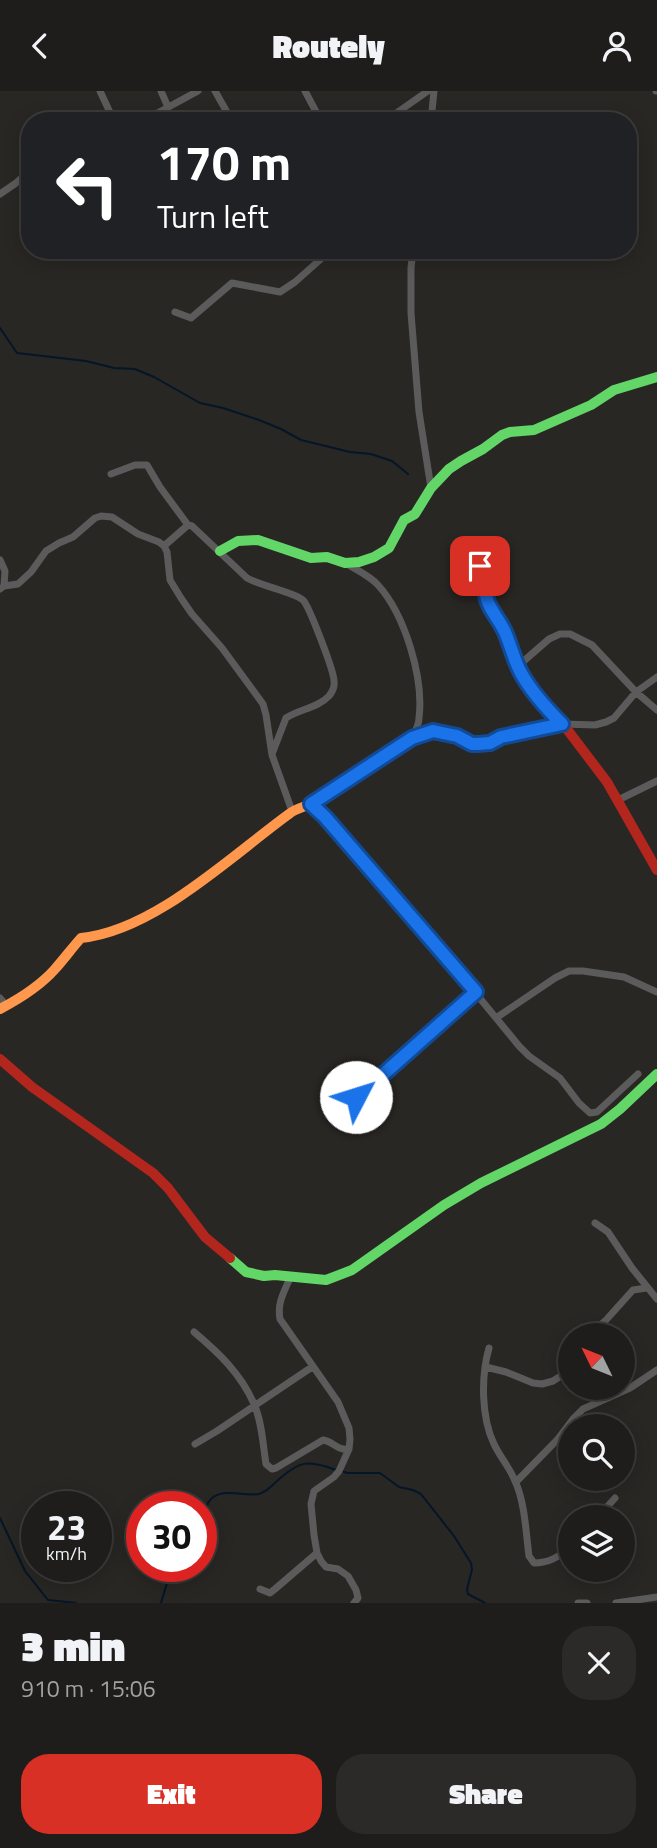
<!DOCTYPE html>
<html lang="en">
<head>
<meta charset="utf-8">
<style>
	body { margin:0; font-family:"Titillium Web",sans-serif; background:#2c2a28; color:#f1f3f6; height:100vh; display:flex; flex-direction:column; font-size:26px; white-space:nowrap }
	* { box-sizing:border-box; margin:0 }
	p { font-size:23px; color:#a1a2a3 }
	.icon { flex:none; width:38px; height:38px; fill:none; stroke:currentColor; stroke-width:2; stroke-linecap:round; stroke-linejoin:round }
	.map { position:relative; height:1512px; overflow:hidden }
	.details { display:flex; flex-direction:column; background:#1f1d1b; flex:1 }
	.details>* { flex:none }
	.banner { position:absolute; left:21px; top:21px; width:616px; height:147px; border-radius:28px; box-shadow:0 4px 18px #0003,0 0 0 2px #3c3b3a; background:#202124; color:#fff; overflow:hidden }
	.needle { width:46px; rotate:313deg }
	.tools { position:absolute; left:558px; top:1232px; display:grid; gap:14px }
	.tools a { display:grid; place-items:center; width:77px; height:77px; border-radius:50%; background:#1f1d1b; box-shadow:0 4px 18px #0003,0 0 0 2px #3c3b3a; font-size:35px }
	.speed { position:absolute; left:21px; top:1400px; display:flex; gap:14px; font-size:35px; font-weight:700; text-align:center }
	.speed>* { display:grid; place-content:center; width:91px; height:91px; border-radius:50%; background:#1f1d1b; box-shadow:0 4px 18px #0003,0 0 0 2px #3c3b3a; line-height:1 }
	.speed small { font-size:18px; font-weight:400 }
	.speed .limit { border:10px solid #d22; background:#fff; color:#111 }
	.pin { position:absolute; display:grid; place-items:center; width:60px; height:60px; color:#fff; margin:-30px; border-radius:14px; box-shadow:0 4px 10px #0006 }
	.me { position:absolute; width:77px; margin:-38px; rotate:50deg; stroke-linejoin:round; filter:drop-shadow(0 0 5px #0008) }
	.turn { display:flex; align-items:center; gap:24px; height:147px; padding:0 21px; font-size:32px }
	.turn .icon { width:91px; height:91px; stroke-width:2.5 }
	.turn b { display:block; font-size:49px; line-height:60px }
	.round { display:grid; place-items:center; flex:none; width:74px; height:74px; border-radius:28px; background:#2c2a28 }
	.summary { display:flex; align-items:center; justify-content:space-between; height:119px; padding:0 21px }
	h1 { font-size:42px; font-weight:800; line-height:52px }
	.action { display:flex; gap:14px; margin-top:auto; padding:14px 21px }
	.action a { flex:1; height:80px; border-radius:28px; background:#d93025; color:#fff; font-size:28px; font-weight:800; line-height:80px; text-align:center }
	.action a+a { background:#2c2a28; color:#f1f3f6 }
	header { display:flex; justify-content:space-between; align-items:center; height:91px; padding:0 21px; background:#1f1d1b; font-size:32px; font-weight:800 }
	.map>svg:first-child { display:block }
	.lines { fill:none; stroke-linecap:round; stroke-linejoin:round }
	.stream { stroke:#041627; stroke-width:2 }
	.street { stroke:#5c5b5b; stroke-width:7 }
	.fast { stroke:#63d668; stroke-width:10 }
	.slow { stroke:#ff974d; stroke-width:10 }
	.jam { stroke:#b3261e; stroke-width:10 }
	.route-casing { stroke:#114b97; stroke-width:18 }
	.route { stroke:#1a73e8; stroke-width:12 }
</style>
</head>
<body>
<header><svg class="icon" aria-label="back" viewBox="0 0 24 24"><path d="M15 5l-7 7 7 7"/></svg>Routely<svg class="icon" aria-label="person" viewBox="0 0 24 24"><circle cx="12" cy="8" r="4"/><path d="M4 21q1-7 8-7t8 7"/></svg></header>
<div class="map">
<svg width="657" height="1512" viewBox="0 0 657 1512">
	<rect width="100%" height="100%" fill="#292724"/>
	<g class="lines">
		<path class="stream" d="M0,237L17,262L86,270L114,277L135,278L154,286L200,312L223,317L259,329L281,338L301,349L350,361L371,363L392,370L408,383
			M342,1380L347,1382H380L399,1396L413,1399L421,1403L454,1445L471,1472L472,1479L467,1498L468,1503L485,1512
			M0,1427L25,1480L48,1509L76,1512
			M201,1444C210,1434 201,1417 211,1408C224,1396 245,1406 259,1403C266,1401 272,1395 277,1390C299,1370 308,1368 336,1379
			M161,1512L172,1475"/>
		<path class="street" d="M100,0L114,30
			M161,0L168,16
			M215,0L232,30
			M305,0L321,30
			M656,0H657
			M143,30L198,0
			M385,30L428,0
			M431,30L434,0
			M0,103L16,92L30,79
			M413,159L411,177V222L419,321L431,397
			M175,221L191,227L232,192L280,201L295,191L331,159
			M111,383L135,374H147L160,396L188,434
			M164,455L188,434L192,435L247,487C261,495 294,501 303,509C309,515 334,580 334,590C335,596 333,600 329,605C318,617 299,618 286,627L272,663
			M457,468L480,475L485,481L487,486L485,498L486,508L490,518L505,542L521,582L530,597L563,633L595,634L606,631L614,627L636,601L657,586
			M0,469L5,480L4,495
			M347,473C357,479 370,485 378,494C405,524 424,587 419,627C419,634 415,641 412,647
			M0,498L4,495L18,493L31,481L46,460L59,452L73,446L95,427L101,425L112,426L138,443L159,451L164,455L167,461L170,489L181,507L192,523L222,557L263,613L266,624L272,664L292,720
			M518,575L549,548L560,543H570L592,554L636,601L657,619
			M618,709L657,690
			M311,713L325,726L390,803L432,849L519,955L529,965L560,987L579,1012L590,1022L597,1021L638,983
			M0,907L7,915
			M496,927L555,887L569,880H583L624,886L657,901
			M335,981C342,991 347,1006 361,1006L378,988L476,901
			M595,1132L608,1141L632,1177L657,1208
			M290,1187C284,1201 277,1212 280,1228L338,1311L349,1337L350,1348L349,1358L339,1380L334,1386L314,1400L311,1413L314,1444L317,1462L321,1470L326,1476L338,1478L348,1485L356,1499L358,1507L354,1512
			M194,1241C219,1262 241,1283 254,1313C262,1331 263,1354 266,1373L272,1378L276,1377L323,1349C333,1350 337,1360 349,1358
			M589,1244L606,1229L633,1199L647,1197
			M489,1257C481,1285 481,1326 494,1353C500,1366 510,1377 515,1390C525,1411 526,1443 529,1465L534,1472C549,1472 558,1466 570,1457
			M570,1260L566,1268L570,1277
			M486,1276L506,1281L533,1292L542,1293L553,1290L567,1281L570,1282
			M596,1297L602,1308
			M195,1353L217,1340L312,1276
			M516,1391L557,1349L573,1328L583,1318L630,1297L657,1279
			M598,1426L615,1407
			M260,1498L270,1502L275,1498L317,1462
			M578,1512H587
			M616,1512L657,1506"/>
		<path class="fast" d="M220,460L238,450L258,449L311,467L327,466L345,472L359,471L374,466L389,457L404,429L415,423L431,397L449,378L461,370L483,358L502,344L510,341L534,339L591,314L614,299L657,286
			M230,1167L246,1181L264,1185L275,1184L326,1189L352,1179L444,1114L481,1092L601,1033L620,1018L657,983"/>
		<path class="slow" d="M0,918C21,907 40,895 55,878C64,868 72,857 81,847C154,840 231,765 289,723C296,717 305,716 313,712C328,703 343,692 357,683C378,669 407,645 431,641C447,638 463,652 476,653"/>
		<path class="jam" d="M476,653L490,652L501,646L563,633L607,691L657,779
			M0,968L32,996L153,1082L168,1097L205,1146L230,1167"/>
	</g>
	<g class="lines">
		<defs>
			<path id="route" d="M356,1006H361L378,988L476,901L325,726L311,713L412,647L433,640L457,645L472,653H478L490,652L501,646L562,633C547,618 532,602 521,582C514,569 511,555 505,541C495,520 481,513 487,486L480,475"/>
		</defs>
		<use href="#route" class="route-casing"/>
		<use href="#route" class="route"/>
	</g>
</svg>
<div class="tools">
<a><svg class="needle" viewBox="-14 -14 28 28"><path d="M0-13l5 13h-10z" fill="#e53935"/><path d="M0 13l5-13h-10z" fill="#a1a2a3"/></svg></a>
<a><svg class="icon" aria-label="search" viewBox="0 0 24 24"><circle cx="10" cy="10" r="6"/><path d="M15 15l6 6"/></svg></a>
<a><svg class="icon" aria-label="layers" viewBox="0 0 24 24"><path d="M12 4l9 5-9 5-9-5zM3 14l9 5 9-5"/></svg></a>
</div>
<div class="speed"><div>23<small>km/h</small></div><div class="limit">30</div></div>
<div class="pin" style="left:480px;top:475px;background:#d93025"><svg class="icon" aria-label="arrive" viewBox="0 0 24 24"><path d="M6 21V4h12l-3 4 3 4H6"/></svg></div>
<svg class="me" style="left:356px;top:1006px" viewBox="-20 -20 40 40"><circle r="19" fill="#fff"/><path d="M0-13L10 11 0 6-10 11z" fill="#1a73e8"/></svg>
<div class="banner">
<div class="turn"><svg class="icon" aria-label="left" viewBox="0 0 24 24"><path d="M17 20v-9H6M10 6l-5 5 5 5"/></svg><div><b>170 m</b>Turn left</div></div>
</div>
</div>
<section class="details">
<div class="summary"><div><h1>3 min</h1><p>910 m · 15:06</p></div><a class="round"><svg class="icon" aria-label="close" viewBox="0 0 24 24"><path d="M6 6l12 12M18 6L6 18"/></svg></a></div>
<div class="action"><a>Exit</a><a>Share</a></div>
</section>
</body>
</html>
